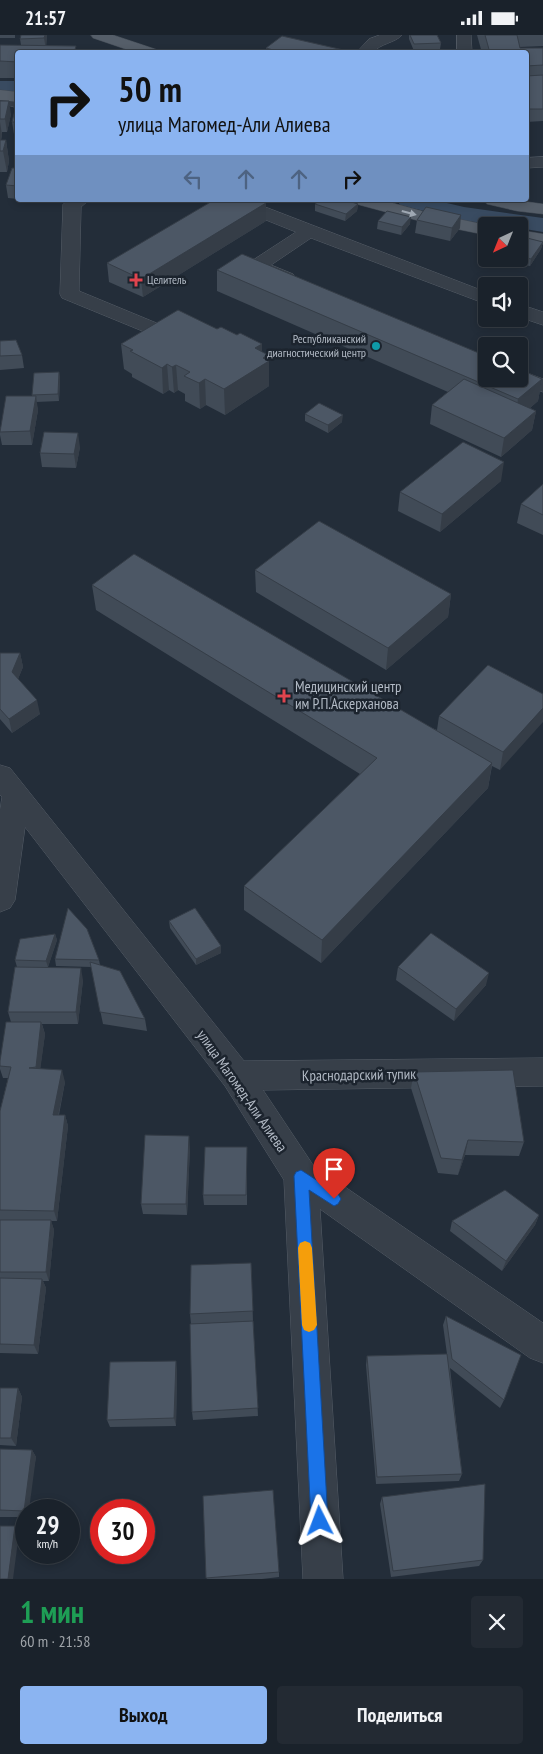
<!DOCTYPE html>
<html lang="ru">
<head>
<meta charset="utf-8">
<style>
	body { margin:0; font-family:"PT Sans Narrow",sans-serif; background:#232a33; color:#f1f3f6; height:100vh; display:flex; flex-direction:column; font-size:19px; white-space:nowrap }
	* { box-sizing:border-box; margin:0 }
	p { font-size:16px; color:#9fa4a9 }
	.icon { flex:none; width:28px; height:28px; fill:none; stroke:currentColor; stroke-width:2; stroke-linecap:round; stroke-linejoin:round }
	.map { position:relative; height:1544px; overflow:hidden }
	.details { display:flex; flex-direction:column; background:#1a222b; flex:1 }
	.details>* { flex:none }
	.top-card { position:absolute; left:15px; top:15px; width:514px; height:152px; border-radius:5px; box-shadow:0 2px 8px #0003,0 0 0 1px #383f47; background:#8bb4f1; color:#111; overflow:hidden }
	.needle { width:32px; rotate:223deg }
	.fabs { position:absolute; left:478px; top:182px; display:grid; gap:10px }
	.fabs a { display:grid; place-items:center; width:50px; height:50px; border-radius:5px; background:#1a222b; box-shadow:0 2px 8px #0003,0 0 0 1px #383f47; font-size:25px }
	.speed { position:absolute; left:15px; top:1464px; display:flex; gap:10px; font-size:25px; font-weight:700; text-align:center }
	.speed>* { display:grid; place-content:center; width:65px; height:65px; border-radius:50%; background:#1a222b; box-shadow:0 2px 8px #0003,0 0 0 1px #383f47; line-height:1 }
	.speed small { font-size:12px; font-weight:400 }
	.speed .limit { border:8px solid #d22; background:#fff; color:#111 }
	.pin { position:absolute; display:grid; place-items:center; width:42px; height:42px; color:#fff; margin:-51px -21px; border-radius:50% 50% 50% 0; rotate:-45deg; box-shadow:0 0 5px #0007 }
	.pin .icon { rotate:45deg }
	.me { position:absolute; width:55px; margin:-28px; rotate:357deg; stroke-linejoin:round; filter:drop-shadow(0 0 4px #0008) }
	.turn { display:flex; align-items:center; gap:18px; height:105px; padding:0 20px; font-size:22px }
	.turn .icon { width:65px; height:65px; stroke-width:2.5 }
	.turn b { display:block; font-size:35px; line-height:42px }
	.lanes { display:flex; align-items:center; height:48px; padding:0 20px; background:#0003; justify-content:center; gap:25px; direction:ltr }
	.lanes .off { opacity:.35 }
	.round { display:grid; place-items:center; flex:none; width:52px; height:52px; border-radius:5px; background:#232a33 }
	.summary { display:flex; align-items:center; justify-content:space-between; height:85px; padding:0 20px }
	h1 { font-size:30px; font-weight:700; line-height:38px; color:#1e9e55 }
	.cta { display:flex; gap:10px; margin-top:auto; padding:10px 20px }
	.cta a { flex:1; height:58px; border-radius:5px; background:#8bb4f1; color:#111; font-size:20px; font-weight:700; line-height:58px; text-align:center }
	.cta a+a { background:#232a33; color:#f1f3f6 }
	.status { display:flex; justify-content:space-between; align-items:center; height:35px; padding:0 25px; background:#1a222b; direction:ltr }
	.status svg { height:14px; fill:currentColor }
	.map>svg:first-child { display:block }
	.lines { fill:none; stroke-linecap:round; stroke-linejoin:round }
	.canal { fill:#394b61; fill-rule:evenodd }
	.minor-casing { stroke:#555d67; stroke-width:1 }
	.major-casing { stroke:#404852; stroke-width:1 }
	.minor { fill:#373f49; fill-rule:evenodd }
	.major { fill:#555e69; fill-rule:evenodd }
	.wall { fill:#414b57 }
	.shaded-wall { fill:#353d47 }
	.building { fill:#4c5765; stroke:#353d47 }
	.oneway { fill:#9fa8b3 }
	.route { fill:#1a73e8; stroke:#114b97 }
	.slow { fill:#f59e0b }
	.health-dot { fill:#e0444e; stroke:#1c242e; stroke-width:2 }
	.culture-dot { fill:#0f9aa8; stroke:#1c242e; stroke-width:2 }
	.labels { text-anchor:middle; stroke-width:5; stroke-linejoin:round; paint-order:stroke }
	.far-poi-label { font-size:12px; fill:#b2bac5; stroke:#1c242e; text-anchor:start }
	.poi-label { font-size:15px; fill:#b2bac5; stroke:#1c242e; text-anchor:start }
	.street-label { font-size:15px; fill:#b2bac5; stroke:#1c242e }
</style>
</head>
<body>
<div class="status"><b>21:57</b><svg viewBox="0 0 49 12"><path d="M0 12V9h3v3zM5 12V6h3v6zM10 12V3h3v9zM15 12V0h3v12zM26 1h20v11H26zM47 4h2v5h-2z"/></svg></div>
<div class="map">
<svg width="543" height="1544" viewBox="0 0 543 1544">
	<rect width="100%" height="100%" fill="#232d39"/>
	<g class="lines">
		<path class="canal" d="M0,46H18V58H0Z
			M397,165H434L464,172L543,183V197L519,193V191L464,186L400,170Z"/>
		<defs>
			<path id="minor" d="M380,0H402C395,8 381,8 372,18H356L369,4Z
				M457,0H471L472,18H457Z
				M0,58L18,63V73L0,68Z
				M543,122V132L526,133V123Z
				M68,165H89L81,172L79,256L171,294L174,298L171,302L164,304L157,302L62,263L60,259L63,170Z
				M223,165H247L486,257V269L311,203L271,230L293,239L295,243L293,247C279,250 263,240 250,235L248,231L250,227L296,197L226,169Z
				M519,269L543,277V290L519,282Z
				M519,335L543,344V357L512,345L511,344H519Z
				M0,730L10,733L244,1026L543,1023V1051L263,1055L313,1130L543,1288V1328L530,1323L320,1174L343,1544H303L284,1145L225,1051L25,792L15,865L10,873L0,877V775L2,762L0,760Z"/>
			<path id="major" d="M91,0H113L158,15L160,18H137L93,3Z
				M0,55L18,57V67L0,65Z
				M353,165H382L429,178L492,191H486V200L427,188L356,169Z
				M484,165H514L543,169V179L517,176L487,169Z
				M519,195L543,199V209L519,205Z"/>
		</defs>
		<use href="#minor" class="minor-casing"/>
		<use href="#major" class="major-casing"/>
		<use href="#minor" class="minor"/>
		<use href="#major" class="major"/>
	</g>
	<path class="wall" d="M0,0H15V3H0Z
		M47,0L46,11L18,18V43H0V10H21L20,4Z
		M409,0H437L441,8L440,14L414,16L409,4Z
		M477,0H543V11L520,12V13H543V86L526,87V18H482Z
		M266,13L348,16V18H266Z
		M0,66L11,79L7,97H2V100L1,105H6L9,126L7,137H0Z
		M18,71V100L14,99L12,87Z
		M18,133V164L8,163L6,150Z
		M315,169H358L357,176L345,186L315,176Z
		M417,185L460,193L450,206L415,198Z
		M266,186L143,262L109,247L107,228Z
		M378,186L410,189L401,200L377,194Z
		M519,201L543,207L541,214L530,231L505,226V224H519Z
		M217,235L542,344L538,366L530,373L536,376L532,395L501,422L430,389L432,370L448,357L217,256Z
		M217,294L237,300L262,309V317L268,320V325L269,326V351L225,380L206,370L200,374L185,366V359L178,355L174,358L169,355L163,359L132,342V339L124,334L121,309Z
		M0,306L22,320L24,333L0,335Z
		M59,337L60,344L59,366L36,367L38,375L32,410H2L0,400V393L32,361V360Z
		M305,379L342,387L328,398L305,386Z
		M80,412L76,433L42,432L40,418Z
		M501,446L440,497L398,476L400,457Z
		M543,449V500L517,488L521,469Z
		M255,535L451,559L448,582L386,635L256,557Z
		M92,550L437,695L439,681L543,659L500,735L492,731L488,753L321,928L244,875V851L360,739L96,575Z
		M0,618H20L23,632L18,644L40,679L12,698L0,684Z
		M169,886L221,911V918L196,930L170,893Z
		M55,899L57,905L48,932L83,945L78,989H42L45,999L40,1034L65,1047L59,1080H65L68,1091L57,1186H51L54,1195L49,1246H43L46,1253L38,1319L0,1318V1076L8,1043H3L0,1034V1026L11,987L8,977L17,932L15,925Z
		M55,924L99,925L100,930L145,984L147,996L103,989L91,932L56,931Z
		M398,932L486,950L454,986L396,945Z
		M414,1037L524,1107L519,1121L465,1120L458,1140L438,1138L411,1053Z
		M190,1112L187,1180L143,1179L141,1169Z
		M247,1112V1170H204L203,1160Z
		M539,1180L535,1190L502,1236L450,1196L452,1186Z
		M251,1228L253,1286L191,1289L190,1279Z
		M446,1281L504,1365L500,1373L450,1333L462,1439L459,1446L376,1449L366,1330L367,1321L447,1319L443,1290Z
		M253,1286L258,1381L193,1385L192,1377Z
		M177,1334L176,1391L110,1392L107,1385Z
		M0,1353H18L22,1362L16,1411L0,1410Z
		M0,1414L32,1415L36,1422L26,1475V1482H0Z
		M203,1461L279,1537V1542L262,1544H207Z
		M382,1462L483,1525L479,1531L391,1542L380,1469Z"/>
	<path class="shaded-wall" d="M45,0H47L46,15L44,3Z
		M9,66L11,79L7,97L5,84Z
		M0,87L2,100L0,110Z
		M6,105L9,126L7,137L3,116Z
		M266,168V186L143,262L141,244Z
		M358,169L357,176L345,186L346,179Z
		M461,180L460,193L450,206L452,193Z
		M411,182L410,189L401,200L402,192Z
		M543,207L541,214L530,231L531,224Z
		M262,309V330L263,323L268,320V326H269V351L225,380L224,354L255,313Z
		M167,329L169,355L163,359L162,333Z
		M176,330L178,355L174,358L172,332Z
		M59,337L60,344L59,366L58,359Z
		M205,344L206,370L200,374L199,348Z
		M542,344L538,366L515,386L518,364Z
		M36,361L38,375L32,410L30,396Z
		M536,376L532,395L501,422L504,403Z
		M343,380L342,387L328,398V390Z
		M78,398L80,412L76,433L74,419Z
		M504,427L501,446L440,497L442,479Z
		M451,559L448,582L386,635L388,613Z
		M20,618L23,632L15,651L12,637Z
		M37,665L40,679L12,698L9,684Z
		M543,673V687L500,735L503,717Z
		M492,728L488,753L321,928L322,905Z
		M55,899L57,905L48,932L46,926Z
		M221,911V918L196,930V924Z
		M81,933L83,945L78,989L76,977Z
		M489,938L486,950L454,986L456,974Z
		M41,987L45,999L39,1044L36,1032Z
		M62,1035L65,1047L56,1091L53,1080Z
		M65,1080L68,1091L57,1186L54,1176Z
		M189,1101L190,1112L187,1180L186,1169Z
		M468,1105L465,1120L458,1140L462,1125Z
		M539,1180L535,1190L502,1236L506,1226Z
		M51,1185L54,1195L49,1246L46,1237Z
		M42,1244L46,1253L38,1319L34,1310Z
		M176,1326L177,1334L176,1391L174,1383Z
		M18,1353L22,1362L16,1411L11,1403Z
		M32,1415L36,1422L29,1475H26V1479L24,1476Z
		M15,1491L19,1498L13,1544H8Z"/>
	<path class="building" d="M21,0H45L44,3L20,4Z
		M410,0H437L441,8L414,9Z
		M485,0H517L520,13H543V30L526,31V18H490Z
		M282,1L348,16L346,18H284L266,13Z
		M0,10L76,11L74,18H18V27L0,26Z
		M543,40V74H526V41Z
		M0,66H9L5,84H0Z
		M16,71H18V87H12Z
		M0,105H6L3,116H0Z
		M12,133H18V151L6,150Z
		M214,165H258L266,168L141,244L107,228Z
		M320,165H345L358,169L346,179L315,169Z
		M426,172L461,180L452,193L417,185Z
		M387,176L411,182L402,192L378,186Z
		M519,201L543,207L531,224L519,221Z
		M242,219L486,321V344H519V334L542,344L518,364L217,235Z
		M178,275L217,294L221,292L237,300L240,298L262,309L255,313L268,320L263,323L269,326L224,354L205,344L199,348L184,341L190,337L176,330L172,332L167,329L162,333L130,316L133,315L121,309Z
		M16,305L22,320L0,321V306Z
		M59,337L58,359L32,360L34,338Z
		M464,344L536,376L504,403L432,370Z
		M6,361H36L30,396L0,397Z
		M319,368L343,380L328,390L305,379Z
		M44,397L78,398L74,419L40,418Z
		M463,407L504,427L442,479L400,457Z
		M543,449V480L521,469Z
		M319,486L451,559L388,613L255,535Z
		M134,519L492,728L322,905L244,851L377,723L92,550Z
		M0,618H20L12,637L37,665L9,684L0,674Z
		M488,630L543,659V673L503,717L439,681Z
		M68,873L87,894L99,925L55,924Z
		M195,873L221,911L196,924L169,886Z
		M431,898L489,938L456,974L398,932Z
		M55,899L46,926L15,925L20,904Z
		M90,927L120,936L145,984L100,977Z
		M15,932L81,933L76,977H8Z
		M6,987H41L36,1032L29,1033L62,1035L53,1080H65L54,1176L0,1175V1076L11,1032L0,1031V1026Z
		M513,1035L524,1107L468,1105L462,1125L441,1123L414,1037Z
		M145,1100L189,1101L186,1169H141Z
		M205,1112H247L246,1160H203Z
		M505,1155L539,1180L506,1226L452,1186Z
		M0,1185H51L46,1237H0Z
		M251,1228L253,1276L190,1279L191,1230Z
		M0,1243L42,1244L34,1310L0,1309Z
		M446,1281L521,1320L504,1365L452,1324Z
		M253,1286L258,1373L192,1377L190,1289Z
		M447,1319L462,1439L377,1442L367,1321Z
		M176,1326L174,1383L107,1385L110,1327Z
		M0,1353H18L11,1403H0Z
		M0,1414L32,1415L24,1476L0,1475Z
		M485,1449L483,1525L393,1536L382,1462Z
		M273,1455L279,1537L206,1543L203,1461Z
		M0,1491H15L8,1544H0Z"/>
	<defs><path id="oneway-solid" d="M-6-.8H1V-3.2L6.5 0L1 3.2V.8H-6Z" transform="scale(1.25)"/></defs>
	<use class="oneway" href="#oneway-solid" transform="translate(409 178) rotate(15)"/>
	<path class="route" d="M301,1135L338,1159L341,1164L338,1169L334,1171L309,1155L328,1486L325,1492L320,1495L314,1492L311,1486L294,1141L296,1137Z"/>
	<path class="slow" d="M305,1206L310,1208L312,1213L317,1290L314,1295L309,1297L304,1295L302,1290L298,1213L300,1208Z"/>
	<g class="health-dot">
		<path d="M133.5 237.5h5v5h5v5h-5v5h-5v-5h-5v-5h5z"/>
		<path d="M281.5 653.5h5v5h5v5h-5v5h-5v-5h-5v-5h5z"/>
	</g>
	<circle class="culture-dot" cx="376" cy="311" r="5"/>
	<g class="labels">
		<g class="far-poi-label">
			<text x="147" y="249">Целитель</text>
			<text x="366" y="308" text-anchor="end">Республиканский<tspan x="366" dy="14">диагностический центр</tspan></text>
		</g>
		<g class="poi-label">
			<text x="295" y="657">Медицинский центр<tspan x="295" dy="17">им Р.П.Аскерханова</tspan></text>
		</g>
		<g class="street-label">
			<text transform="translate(359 1040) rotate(-1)" y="5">Краснодарский тупик</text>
			<text transform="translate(242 1056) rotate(55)" y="5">улица Магомед-Али Алиева</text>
		</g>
	</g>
</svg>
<div class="fabs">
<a><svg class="needle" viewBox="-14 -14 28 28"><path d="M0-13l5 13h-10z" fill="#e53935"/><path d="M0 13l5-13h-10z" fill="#9fa4a9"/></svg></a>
<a><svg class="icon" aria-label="sound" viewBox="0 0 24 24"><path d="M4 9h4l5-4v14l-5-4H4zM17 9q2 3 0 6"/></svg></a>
<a><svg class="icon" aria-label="search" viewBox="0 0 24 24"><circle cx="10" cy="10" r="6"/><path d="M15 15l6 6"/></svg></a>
</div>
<div class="speed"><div>29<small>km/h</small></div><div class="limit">30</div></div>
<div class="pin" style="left:334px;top:1164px;background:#d93025"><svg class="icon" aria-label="arrive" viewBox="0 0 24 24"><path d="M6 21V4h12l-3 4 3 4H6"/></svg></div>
<svg class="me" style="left:320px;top:1486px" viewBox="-20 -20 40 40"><path d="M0-17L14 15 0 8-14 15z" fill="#1a73e8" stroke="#fff" stroke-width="4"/></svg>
<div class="top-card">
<div class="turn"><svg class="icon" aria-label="right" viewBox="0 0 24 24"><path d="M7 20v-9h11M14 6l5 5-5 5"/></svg><div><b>50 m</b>улица Магомед-Али Алиева</div></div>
<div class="lanes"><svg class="icon off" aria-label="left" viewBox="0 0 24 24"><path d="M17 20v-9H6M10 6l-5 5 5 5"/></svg><svg class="icon off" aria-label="ahead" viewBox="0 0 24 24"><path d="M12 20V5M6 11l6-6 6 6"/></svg><svg class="icon off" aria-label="ahead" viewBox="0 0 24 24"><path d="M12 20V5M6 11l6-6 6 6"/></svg><svg class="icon" aria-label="right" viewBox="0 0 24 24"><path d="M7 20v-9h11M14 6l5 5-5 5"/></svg></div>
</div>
</div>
<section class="details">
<div class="summary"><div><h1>1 мин</h1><p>60 m · 21:58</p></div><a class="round"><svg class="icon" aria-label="close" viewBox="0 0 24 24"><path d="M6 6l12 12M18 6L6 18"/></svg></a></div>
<div class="cta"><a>Выход</a><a>Поделиться</a></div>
</section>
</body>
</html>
